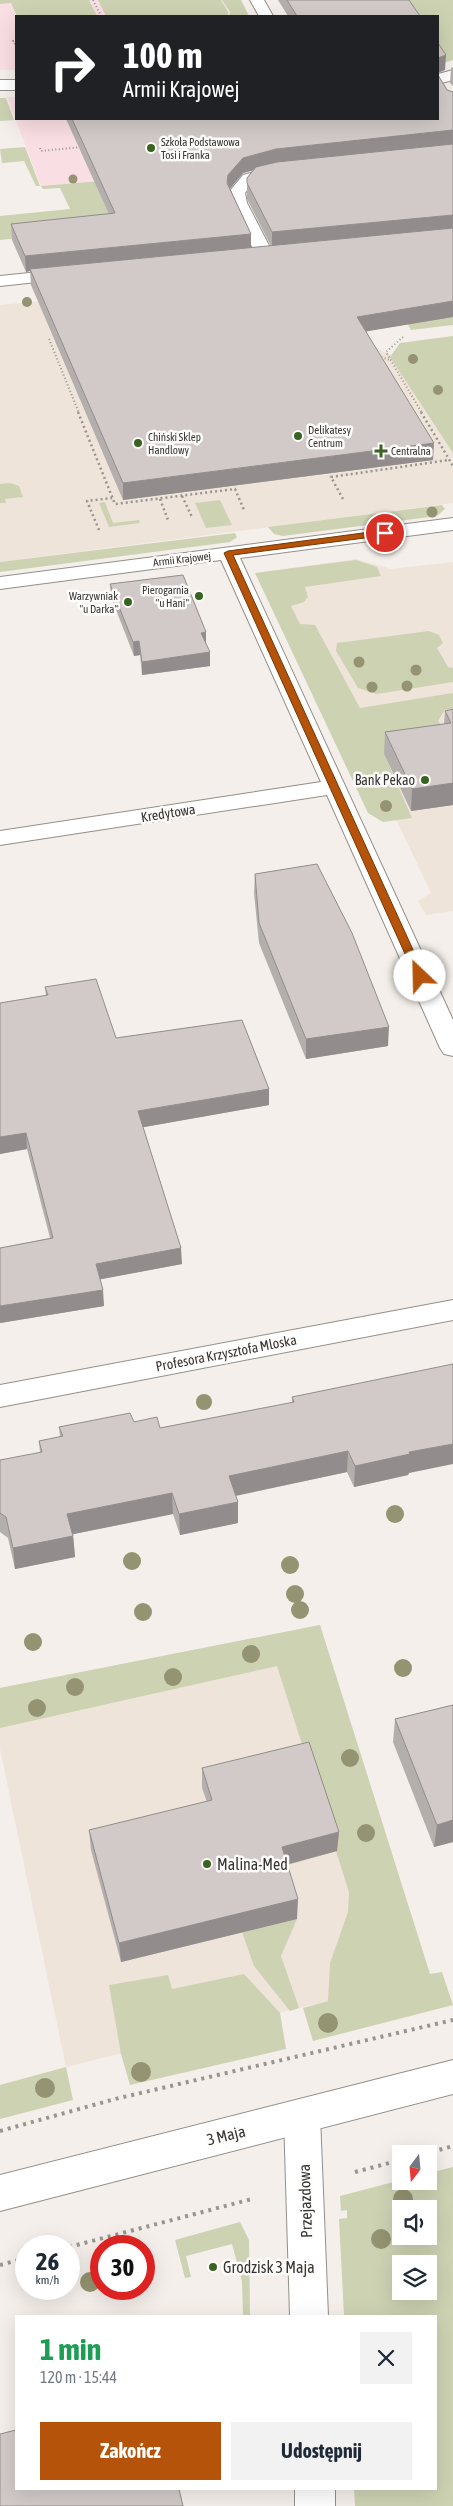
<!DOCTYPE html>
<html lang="pl">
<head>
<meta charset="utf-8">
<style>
	body { margin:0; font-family:"Asap Condensed",sans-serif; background:#f2f2f3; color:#1f2937; height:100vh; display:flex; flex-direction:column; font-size:19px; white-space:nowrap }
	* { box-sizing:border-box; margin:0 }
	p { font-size:16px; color:#747a83 }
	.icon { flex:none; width:28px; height:28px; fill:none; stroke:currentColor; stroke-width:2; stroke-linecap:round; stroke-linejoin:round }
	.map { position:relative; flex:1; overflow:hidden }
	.drawer { position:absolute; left:15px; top:2315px; width:422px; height:175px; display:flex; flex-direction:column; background:#fff; border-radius:0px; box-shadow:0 5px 20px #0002 }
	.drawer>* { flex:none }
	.guide { position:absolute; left:15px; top:15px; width:424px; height:105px; border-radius:0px; box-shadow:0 5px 20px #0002; background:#202124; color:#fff; overflow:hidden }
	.needle { width:32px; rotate:196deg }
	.controls { position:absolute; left:392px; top:2145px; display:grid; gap:10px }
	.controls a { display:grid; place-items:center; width:45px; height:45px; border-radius:0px; background:#fff; box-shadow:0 5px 20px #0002; font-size:25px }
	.speed { position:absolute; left:15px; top:2235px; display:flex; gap:10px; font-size:25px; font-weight:700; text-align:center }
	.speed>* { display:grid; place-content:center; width:65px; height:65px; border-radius:50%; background:#fff; box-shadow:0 5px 20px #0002; line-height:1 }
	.speed small { font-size:12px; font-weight:400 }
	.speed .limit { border:8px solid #d22; background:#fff; color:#111 }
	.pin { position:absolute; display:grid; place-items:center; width:42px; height:42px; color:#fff; margin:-21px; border:2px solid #fff; border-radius:50%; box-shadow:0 1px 5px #0007 }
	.me { position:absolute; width:55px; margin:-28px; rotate:336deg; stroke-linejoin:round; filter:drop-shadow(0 0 4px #0008) }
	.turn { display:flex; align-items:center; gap:18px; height:105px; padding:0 25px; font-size:22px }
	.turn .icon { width:65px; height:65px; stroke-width:2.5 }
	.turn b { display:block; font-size:35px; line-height:42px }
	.round { display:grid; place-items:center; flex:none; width:52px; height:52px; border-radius:0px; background:#f2f2f3 }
	.head { display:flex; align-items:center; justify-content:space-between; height:85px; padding:0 25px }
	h1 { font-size:30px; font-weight:700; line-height:38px; color:#1e9e55 }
	.action { display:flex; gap:10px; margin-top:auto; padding:10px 25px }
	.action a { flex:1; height:58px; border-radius:0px; background:#b45309; color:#fff; font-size:20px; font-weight:700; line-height:58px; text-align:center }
	.action a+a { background:#f2f2f3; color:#1f2937 }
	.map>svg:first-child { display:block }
	.built { fill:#eee4d9 }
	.education { fill:#f9dee3 }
	.green { fill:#cdd2b3; fill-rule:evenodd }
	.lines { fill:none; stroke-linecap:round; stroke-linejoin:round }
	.service-casing { stroke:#938f8a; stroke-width:2 }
	.minor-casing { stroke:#938f8a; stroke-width:2 }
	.tertiary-casing { stroke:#938f8a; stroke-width:2 }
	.path-far2 { stroke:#989591; stroke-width:2; stroke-dasharray:1 2.5; stroke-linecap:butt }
	.path-far1 { stroke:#989591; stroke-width:2.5; stroke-dasharray:2 3; stroke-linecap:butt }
	.path { stroke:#989591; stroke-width:4; stroke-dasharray:3 5; stroke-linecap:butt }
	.service { fill:#fff; fill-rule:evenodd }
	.minor { fill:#fff; fill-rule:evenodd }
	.tertiary { fill:#fff; fill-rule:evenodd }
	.tree { fill:#949472 }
	.wall { fill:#b4aeac; fill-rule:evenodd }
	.shaded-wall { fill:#928d8c }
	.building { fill:#d1cac8; stroke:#928d8c }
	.route { fill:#b45309; stroke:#753606 }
	.poi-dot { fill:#396320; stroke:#fffdfb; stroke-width:2 }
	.labels { text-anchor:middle; stroke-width:5; stroke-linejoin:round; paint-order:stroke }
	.far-poi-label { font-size:11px; fill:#383634; stroke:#fffdfb; text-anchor:start }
	.far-street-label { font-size:11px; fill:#383634; stroke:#fffdfb }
	.poi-label { font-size:14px; fill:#383634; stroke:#fffdfb; text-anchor:end }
	.street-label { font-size:14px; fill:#383634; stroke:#fffdfb }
	.near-poi-label { font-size:16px; fill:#383634; stroke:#fffdfb; text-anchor:start }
	.near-street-label { font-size:16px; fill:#383634; stroke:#fffdfb }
</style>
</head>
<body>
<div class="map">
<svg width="453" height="2506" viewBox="0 0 453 2506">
	<rect width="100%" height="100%" fill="#f4efea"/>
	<path class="built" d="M195,286L333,331L402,359L453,433V503L0,562V305Z
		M356,559L391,569L453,562V911L426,915L418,901L431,893L397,821L373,813L262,572Z
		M320,1625L430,1975L66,2067L0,1749V1688Z"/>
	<path class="education" d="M0,0H222L229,12L228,16H16V70H0Z
		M7,97H16V119H177L100,181L41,186Z"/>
	<path class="green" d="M0,0H89L97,16H17L11,3L0,4Z
		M98,0H221L228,12V16H106Z
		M222,0H241L249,16H229L230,12Z
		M376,0H453V60L438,65V16H289Z
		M0,98H6L14,120L0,121Z
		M25,147L40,186H36L24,161L2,163L0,149Z
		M100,181L117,228L0,240V216L70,209L60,188L43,189L41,186Z
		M453,316V325L411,330L406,321Z
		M453,336V453L390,357L400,343Z
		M10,483L19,486L23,497L5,499L6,503H0V484Z
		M220,500L232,525L206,528L195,503Z
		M105,502L113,523L139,520L140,523L109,527L99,503Z
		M442,505L445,509L437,516L283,536L274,534L268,527Z
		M235,533L237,537L230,542L0,572V562Z
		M356,560L377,567L381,576L305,587L308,597L304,602L291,606L300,624L315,625L360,708L453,693V708L444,711L438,721L442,726L449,745L384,754L412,818L383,822L368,813L255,573Z
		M429,631L439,635L443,643L437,648L448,667L453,668V682L377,694L358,688L336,651L337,643Z
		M320,1625L430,1974L442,1972L453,2005L313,2041L303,2008L328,2001L330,1963L348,1912L349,1892L277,1666L0,1728V1688Z
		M297,1919L281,1956L299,2008L290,2011L254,1966L242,1932Z
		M244,1974L280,2013L286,2049L130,2085L121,2054L109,1985L168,1975L172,1989Z
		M66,2067L73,2100L0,2119V2085Z
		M453,2167V2506H355L354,2489H436V2316H344L339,2219L347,2218V2210L341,2211L340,2196L401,2180L429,2181V2173ZM401,2209H429V2236H401ZM401,2264H429V2291H401Z
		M240,2222L249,2240L250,2316H243L242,2281L232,2244L186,2256L191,2277L185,2278L175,2240Z"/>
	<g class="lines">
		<defs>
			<path id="service" d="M281,165L289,170L287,173L255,181L245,193L247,203L274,255L271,259H259L256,255L231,203L229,192L243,175Z
				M68,269L74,270L77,274L74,278L0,286V276Z"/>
			<path id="minor" d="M250,0H264L273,16H259Z
				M453,70V80L438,84V74Z
				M0,80H16V90H0Z
				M453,518V530L240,558L453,1020V1056L444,1054L440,1048L327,795L0,845V831L321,782L221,560L0,589V577Z
				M453,1300V1320L0,1407V1385Z
				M302,2099L315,2104L320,2116L328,2316H290L284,2116L289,2104Z
				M295,2489H335V2506H295Z"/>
			<path id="tertiary" d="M453,2060V2094L0,2211V2175Z"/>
		</defs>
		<use href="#service" class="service-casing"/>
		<use href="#minor" class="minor-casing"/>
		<use href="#tertiary" class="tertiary-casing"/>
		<path class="path-far2" d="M93,0L101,16
			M15,44L13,41H16
			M40,148L41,151L82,147
			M403,337L386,352L422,413
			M49,339L79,413
			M378,356L390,360"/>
		<path class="path-far1" d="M78,412L115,504L235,489L244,510
			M421,412L453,466
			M182,496L192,517
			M160,499L168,520
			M343,499L331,477L449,460
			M99,530L87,501L112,498"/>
		<path class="path" d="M0,2131L115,2099L453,2020
			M424,2154L453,2146
			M355,2172L401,2160
			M69,2247L252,2199
			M0,2265L26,2258"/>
		<use href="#service" class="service"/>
		<use href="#minor" class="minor"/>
		<use href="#tertiary" class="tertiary"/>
	</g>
	<g class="tree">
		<circle cx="73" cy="179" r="4.5"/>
		<circle cx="27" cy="302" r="5"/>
		<circle cx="413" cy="359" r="5"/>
		<circle cx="438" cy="390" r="5"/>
		<circle cx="432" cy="512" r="5.5"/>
		<circle cx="376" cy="520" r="5.5"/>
		<circle cx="359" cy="662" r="5.5"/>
		<circle cx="416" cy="670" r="5.5"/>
		<circle cx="407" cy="686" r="5.5"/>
		<circle cx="372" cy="687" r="5.5"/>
		<circle cx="386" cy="806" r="6"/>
		<circle cx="204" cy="1402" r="8"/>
		<circle cx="395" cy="1514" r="9"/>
		<circle cx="132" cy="1561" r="9"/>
		<circle cx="290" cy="1565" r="9"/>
		<circle cx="295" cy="1594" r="9"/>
		<circle cx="300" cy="1610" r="9"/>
		<circle cx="143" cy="1612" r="9"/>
		<circle cx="33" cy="1642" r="9"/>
		<circle cx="251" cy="1654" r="9"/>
		<circle cx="403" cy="1668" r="9"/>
		<circle cx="173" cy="1677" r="9"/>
		<circle cx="75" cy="1687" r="9"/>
		<circle cx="37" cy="1708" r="9"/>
		<circle cx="350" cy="1758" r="9"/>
		<circle cx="366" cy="1833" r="9"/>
		<circle cx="328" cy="2023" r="10"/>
		<circle cx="141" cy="2072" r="10"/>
		<circle cx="45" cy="2088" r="10"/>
		<circle cx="403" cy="2199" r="10"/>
		<circle cx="381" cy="2239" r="10"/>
		<circle cx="90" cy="2282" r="10"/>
	</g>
	<path class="wall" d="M278,0H409L420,16H288Z
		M453,67V86L450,83L451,68Z
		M447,90L453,92V317L366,331L433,460L123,500L31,285L30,271L26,272L12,240L11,224L109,214L66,119H438ZM254,170L247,178V199L271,246L251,248V234L230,188L243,173Z
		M110,584L206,644L210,666L142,675L140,655L134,656L111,597Z
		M453,709V805L411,811L384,754L385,732L444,724L445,711Z
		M255,874L388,1046L306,1059L259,943L254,893Z
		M45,987L116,1038L269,1089V1105L143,1127L182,1264L100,1279L104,1306L0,1323V1248L50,1238L27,1149L0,1154L46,996Z
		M292,1397L409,1473L408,1475L354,1487L347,1472L236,1496L238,1523L180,1535L173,1514L73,1534L75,1557L15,1569L8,1538L0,1532V1460L40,1453L39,1441L60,1437L59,1427L134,1422L160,1428L292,1403Z
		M453,1705V1842L434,1847L393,1742L395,1719Z
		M202,1768L339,1832L337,1851L287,1865L297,1919L121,1962L91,1850L89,1830L207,1802L202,1788Z"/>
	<path class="shaded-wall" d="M446,55L445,70L438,73V58Z
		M453,130V145L276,164L243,173L228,191L227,199L228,175L243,158L276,149Z
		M453,215V230L272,248V232Z
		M251,234V249L30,269V271L26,272L25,256Z
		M453,301V317L357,333V317Z
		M434,443L433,460L123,500V483Z
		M206,632V645L201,633Z
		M139,641L140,655L134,656L133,642Z
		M210,652V666L142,675V662Z
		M453,783V805L411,811L412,789Z
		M389,1027L388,1046L306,1059V1039Z
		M269,1089V1105L139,1128L138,1111Z
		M26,1133L27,1149L0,1154V1137Z
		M181,1248L182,1264L97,1280L96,1264Z
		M103,1290L104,1306L0,1323V1306Z
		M453,1444V1464L409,1473L408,1475L354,1487L355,1466L409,1452Z
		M348,1451L347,1472L229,1497V1476Z
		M172,1493L173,1514L69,1535L67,1514Z
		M238,1502V1523L180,1535L179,1514Z
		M73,1536L75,1557L15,1569L13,1548Z
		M453,1820V1842L434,1847L437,1825Z
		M339,1832L337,1851L281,1866L282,1847Z
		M298,1899L297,1919L121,1962L119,1943Z"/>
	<path class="building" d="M287,0H409L420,16H297Z
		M438,43L446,55L438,58Z
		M438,75L447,90L453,92V130L276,149L243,158L228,175L227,183L251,234L25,256L11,224L115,213L72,119H438Z
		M453,144V215L272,232L247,183V178L256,167L277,162Z
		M453,228V301L357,317L434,443L123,483L30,269Z
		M183,575L206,632L201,633L210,652L142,662L139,641L133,642L110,584Z
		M453,709V783L412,789L385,732L451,723L445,711Z
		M317,864L352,933L389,1027L306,1039L259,923L255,874Z
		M96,979L116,1038L242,1020L269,1089L138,1111L181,1248L96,1264L103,1290L0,1306V1248L53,1238L26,1133L0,1137V1003L48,995L45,987Z
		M453,1364V1444L409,1452L410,1454L355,1466L348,1451L229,1476L238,1502L179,1514L172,1493L67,1514L73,1536L13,1548L6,1517L0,1513V1460L42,1452L39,1441L63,1436L59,1427L130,1413L134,1422L157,1417L160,1428L294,1402L292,1397Z
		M453,1705V1820L437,1825L395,1719Z
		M309,1742L339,1832L282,1847L298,1899L119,1943L89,1830L212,1800L202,1768Z
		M16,2430V2489H179L183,2506H0V2434Z"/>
	<path class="route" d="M385,530L389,533L388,535L233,555L425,976L420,979L415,976L224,553L228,551Z"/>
	<g class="poi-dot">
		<circle cx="151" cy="148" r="5"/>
		<circle cx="298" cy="436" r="5"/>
		<circle cx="138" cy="443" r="5"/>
		<path d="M378.5 443.5h5v5h5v5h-5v5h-5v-5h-5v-5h5z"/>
		<circle cx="199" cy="596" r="5"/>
		<circle cx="128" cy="602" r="5"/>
		<circle cx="425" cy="780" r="5"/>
		<circle cx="207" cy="1864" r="5"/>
		<circle cx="213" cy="2267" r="5"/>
	</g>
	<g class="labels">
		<g class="far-poi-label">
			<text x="161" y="146">Szkoła Podstawowa<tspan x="161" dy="13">Tosi i Franka</tspan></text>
			<text x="308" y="434">Delikatesy<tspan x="308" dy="13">Centrum</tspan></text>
			<text x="148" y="441">Chiński Sklep<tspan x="148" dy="13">Handlowy</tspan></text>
			<text x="391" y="455">Centralna</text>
			<text x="189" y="594" text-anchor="end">Pierogarnia<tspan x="189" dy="13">"u Hani"</tspan></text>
			<text x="118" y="600" text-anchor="end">Warzywniak<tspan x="118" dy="13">"u Darka"</tspan></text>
		</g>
		<g class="far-street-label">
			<text transform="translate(182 559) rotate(-7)" y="4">Armii Krajowej</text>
		</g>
		<g class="poi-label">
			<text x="415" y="785">Bank Pekao</text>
		</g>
		<g class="street-label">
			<text transform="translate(168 813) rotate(-9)" y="5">Kredytowa</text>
			<text transform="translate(226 1353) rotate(-11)" y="5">Profesora Krzysztofa Mloska</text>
		</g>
		<g class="near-poi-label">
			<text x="217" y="1870">Malina-Med</text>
			<text x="223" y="2273">Grodzisk 3 Maja</text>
		</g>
		<g class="near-street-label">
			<text transform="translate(226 2135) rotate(-14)" y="6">3 Maja</text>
			<text transform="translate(305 2201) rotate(-92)" y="6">Przejazdowa</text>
		</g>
	</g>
</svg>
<div class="controls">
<a><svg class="needle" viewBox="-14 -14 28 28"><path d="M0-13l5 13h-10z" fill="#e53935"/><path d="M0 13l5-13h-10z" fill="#747a83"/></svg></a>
<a><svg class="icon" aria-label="sound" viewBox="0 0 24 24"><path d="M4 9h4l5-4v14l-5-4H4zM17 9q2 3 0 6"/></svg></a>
<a><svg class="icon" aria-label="layers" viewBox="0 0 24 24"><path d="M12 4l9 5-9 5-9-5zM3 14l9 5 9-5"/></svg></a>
</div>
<div class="speed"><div>26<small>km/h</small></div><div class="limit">30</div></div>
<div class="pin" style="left:385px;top:533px;background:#d93025"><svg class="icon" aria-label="arrive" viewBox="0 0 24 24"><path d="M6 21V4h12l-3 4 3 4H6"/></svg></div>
<svg class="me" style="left:420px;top:976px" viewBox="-20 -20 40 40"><circle r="19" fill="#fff"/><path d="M0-13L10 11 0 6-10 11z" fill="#b45309"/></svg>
<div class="guide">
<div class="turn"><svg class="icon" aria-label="right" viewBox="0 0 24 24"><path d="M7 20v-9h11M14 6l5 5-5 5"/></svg><div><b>100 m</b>Armii Krajowej</div></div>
</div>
<section class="drawer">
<div class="head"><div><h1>1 min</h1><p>120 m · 15:44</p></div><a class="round"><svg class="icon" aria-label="close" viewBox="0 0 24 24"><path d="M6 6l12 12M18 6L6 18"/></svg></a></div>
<div class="action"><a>Zakończ</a><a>Udostępnij</a></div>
</section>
</div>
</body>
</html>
